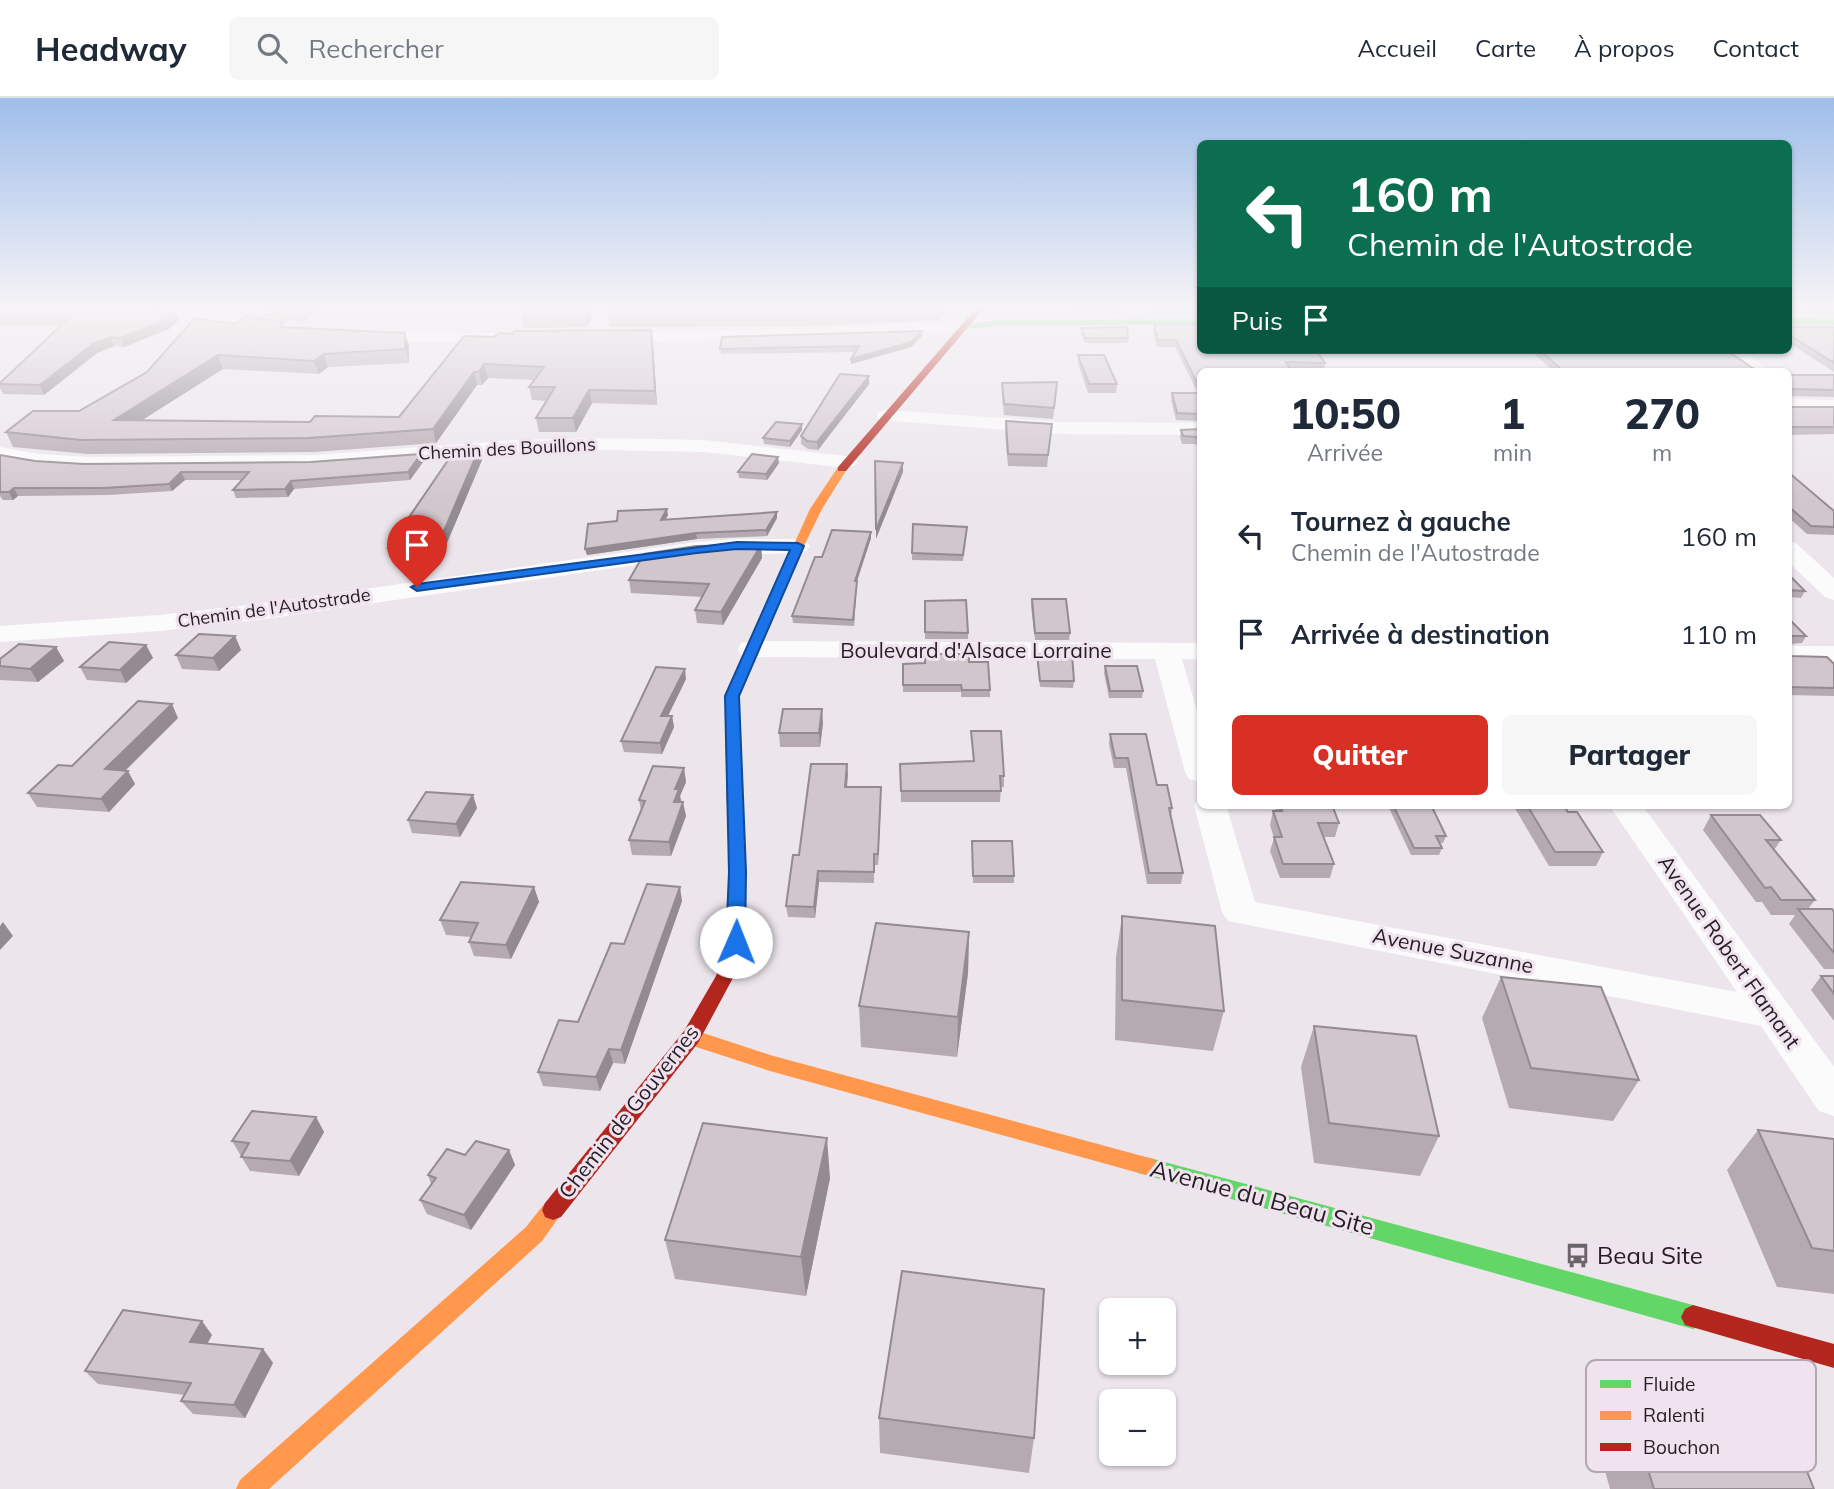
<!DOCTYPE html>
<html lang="fr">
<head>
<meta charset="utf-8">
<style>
	body { margin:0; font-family:Mulish,sans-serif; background:#f6f6f7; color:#1f2937; height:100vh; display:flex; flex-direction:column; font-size:26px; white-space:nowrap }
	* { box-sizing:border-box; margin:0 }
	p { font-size:23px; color:#747a83 }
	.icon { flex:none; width:38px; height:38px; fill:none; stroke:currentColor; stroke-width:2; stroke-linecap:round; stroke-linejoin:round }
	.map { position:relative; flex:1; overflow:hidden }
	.side { position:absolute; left:1197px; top:270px; width:595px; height:441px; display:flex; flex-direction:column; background:#fff; border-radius:10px; box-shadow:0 2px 5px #0004 }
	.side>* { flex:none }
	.hud { position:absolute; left:1197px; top:42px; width:595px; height:214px; border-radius:10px; box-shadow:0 2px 5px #0004; background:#0b6e4f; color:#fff; overflow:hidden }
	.fabs { position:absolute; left:1099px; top:1200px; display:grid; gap:14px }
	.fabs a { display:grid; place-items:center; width:77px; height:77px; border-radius:10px; background:#fff; box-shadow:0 2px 5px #0004; font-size:35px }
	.pin { position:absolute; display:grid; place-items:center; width:60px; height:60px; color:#fff; margin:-72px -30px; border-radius:50% 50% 50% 0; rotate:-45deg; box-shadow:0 0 7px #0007 }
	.pin .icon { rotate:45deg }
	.me { position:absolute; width:77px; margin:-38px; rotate:1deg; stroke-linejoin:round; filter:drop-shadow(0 0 5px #0008) }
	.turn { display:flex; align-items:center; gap:24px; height:147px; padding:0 35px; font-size:32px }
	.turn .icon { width:91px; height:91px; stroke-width:2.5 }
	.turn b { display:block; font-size:49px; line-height:60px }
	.then { display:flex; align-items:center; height:66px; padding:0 35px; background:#0003; gap:14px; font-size:26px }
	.eta { display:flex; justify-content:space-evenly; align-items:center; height:119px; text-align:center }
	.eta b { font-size:42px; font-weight:800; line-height:49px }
	.button { display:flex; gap:14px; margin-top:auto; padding:14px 35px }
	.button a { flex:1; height:80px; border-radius:10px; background:#d93025; color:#fff; font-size:28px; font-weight:800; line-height:80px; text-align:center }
	.button a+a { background:#f6f6f7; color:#1f2937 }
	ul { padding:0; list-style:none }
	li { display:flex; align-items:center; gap:21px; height:98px; padding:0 35px }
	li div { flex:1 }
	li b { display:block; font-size:26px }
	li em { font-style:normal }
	header { display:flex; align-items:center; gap:42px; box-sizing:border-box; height:98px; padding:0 35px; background:#fff; border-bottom:2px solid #e0e1e3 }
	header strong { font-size:33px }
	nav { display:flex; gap:38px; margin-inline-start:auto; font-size:24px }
	.search { width:490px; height:63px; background:#f6f6f7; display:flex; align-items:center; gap:18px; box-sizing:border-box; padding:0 24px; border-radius:10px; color:#747a83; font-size:26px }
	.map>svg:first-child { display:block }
	.built { fill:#e8dae6 }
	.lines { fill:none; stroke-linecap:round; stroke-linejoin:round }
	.street { fill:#fcfbfc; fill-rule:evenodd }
	.fast { fill:#63d668; fill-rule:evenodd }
	.slow { fill:#ff974d; fill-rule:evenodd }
	.jam { fill:#b3261e; fill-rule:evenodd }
	.wall { fill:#b5aab0 }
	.shaded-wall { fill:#938b90 }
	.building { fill:#d2c6cd; stroke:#938b90; stroke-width:2 }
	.route { fill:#1a73e8; stroke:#114b97; stroke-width:2 }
	.labels { text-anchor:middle; stroke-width:6; stroke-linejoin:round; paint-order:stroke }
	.far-street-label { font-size:18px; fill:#241f23; stroke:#f0e2ee }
	.street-label { font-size:21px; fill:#241f23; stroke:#f0e2ee }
	.near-street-label { font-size:24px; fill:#241f23; stroke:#f0e2ee }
	.near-poi-label { font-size:24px; fill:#241f23; stroke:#f0e2ee; text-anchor:start }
	.key { fill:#f0e2ee; stroke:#b3a8b1; stroke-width:2 }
	.key-label { font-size:19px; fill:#241f23 }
</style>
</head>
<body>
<header>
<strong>Headway</strong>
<div class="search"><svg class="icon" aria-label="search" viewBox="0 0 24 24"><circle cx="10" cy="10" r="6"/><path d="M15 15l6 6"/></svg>Rechercher</div>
<nav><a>Accueil</a><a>Carte</a><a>À propos</a><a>Contact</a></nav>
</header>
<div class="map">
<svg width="1834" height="1391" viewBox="0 0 1834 1391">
	<rect width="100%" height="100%" fill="#ece6ec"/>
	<path class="built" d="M217,209H334L311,229L210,215Z"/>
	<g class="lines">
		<path class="street" d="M128,209H169L280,224L288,229L280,234L136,214Z
			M597,209H613L605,235L804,231L964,223L972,228L964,233L804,241L595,244L586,239Z
			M363,234L504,235L513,240L504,245L357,243L354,239Z
			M1723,252H1743L1769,273H1748Z
			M1788,301L1834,302V314L1788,313Z
			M886,312L1061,324L1200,325V337L1061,336L879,322L876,318L879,314Z
			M605,340L705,342L847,358L854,360L858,364L854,368L847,370L705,354L605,352L517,354L314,369L88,371L39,368L0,361V349L39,356L88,359L314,357L517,342Z
			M737,441H798L806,443L810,448L806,453L798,455L697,458L258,522L159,533L0,544V528L159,517L258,506L697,444Z
			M1788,443L1796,445L1834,480V502L1825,499L1788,464Z
			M751,543L1200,545V561H1182L1200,624V684L1189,681L1185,674L1155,561L751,559L741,557L738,551L741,545Z
			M1788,548H1834V564H1788Z
			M1200,699V707H1226L1255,804L1737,894L1609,707H1642L1834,969V1018L1819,1013L1761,928L1228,823L1222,814L1194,707Z"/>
		<path class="fast" d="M1788,221H1834V227H1788Z
			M998,222L1200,221V226L998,228L964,231L960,228Z
			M1146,1059L1693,1207L1701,1211L1705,1219L1701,1227L1693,1231L1146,1077L1138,1075L1135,1068L1138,1061Z"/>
		<path class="slow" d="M838,369L847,371L822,411L804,448L739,598L742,677L739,680H729L726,677L725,598L810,411Z
			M691,931L770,957L1146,1059L1154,1061L1157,1068L1154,1075L1146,1077L770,973L684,945L681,939L684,933Z
			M553,1102L561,1105L564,1112L542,1143L269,1391H236L240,1382L526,1129L545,1105Z"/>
		<path class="jam" d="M977,209H985L846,373H838V369Z
			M734,672L742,677L745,774L744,844L734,878L698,945L561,1119L553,1122L545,1119L542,1112L545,1105L684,933L716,878L726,844L729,774L726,677Z
			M1693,1207L1834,1246V1270L1685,1227L1681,1219L1685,1211Z"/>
	</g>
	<path class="wall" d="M0,209L179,222L169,231L124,249L114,248L97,255L44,297L3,296L0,290V285L60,228L2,227L0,228Z
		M261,209H321L304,224L265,219Z
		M520,209H596L587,229L524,230Z
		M606,209H951L938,222L804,228L610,229Z
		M1071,209H1126L1125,216L1074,217Z
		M1147,209H1200V216H1149Z
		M1801,209H1834V216L1813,215Z
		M236,226L287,229L409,248V265L328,269L319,276L223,271L142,322L310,324L399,319L494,239L653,245L657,307L592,305L576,334H539L536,320L547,303L532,302L529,289L534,282L488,280L482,287H477L436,345L314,354L88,356L13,349L6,334L79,313Z
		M1154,227L1325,265L1324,272L1200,273V323L1176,322L1171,302L1172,295H1198L1175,249H1157L1153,233Z
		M1834,228V274L1788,244V229Z
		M1081,230L1128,240V245H1085L1081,235Z
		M922,233V238L911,249L851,266L856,254L721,256L720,251Z
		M1530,252H1726L1757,273H1553Z
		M1078,257L1117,286L1116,295H1088L1078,265Z
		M1788,277H1834V299L1789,298L1791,309H1834V336L1788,337Z
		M869,278V286L818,352L808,351L801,346V338Z
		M1057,284L1053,321L1004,317L1002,296V285Z
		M1006,323L1052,326L1047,369L1008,368L1005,334Z
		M802,326V332L790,349L764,346L763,340Z
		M1200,331V359L1196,346H1182L1180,339L1181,332Z
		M0,357L35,363L84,366L423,364L410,382L294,391L288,399L236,400L233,392L242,382H185L172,393L108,397L18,398L13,402H3L0,398Z
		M482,362L441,459L392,462L388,450Z
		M779,365L767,382L739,380L738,374Z
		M1788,374L1834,413V437L1807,436L1788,419Z
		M668,417L666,421L777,420L767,438L697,441L587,457L585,451L617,423Z
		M913,426L967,429L963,463L912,462Z
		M871,434V440L857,483L854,528L793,525L792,518L822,459Z
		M761,447L762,460L723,527L697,525L695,512L703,499L631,495L629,482Z
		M1788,476L1805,493L1801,500L1788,499Z
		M1032,501L1070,535L1069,542H1035L1031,508Z
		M925,503L968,535V541H925Z
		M1788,520L1806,538L1802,545L1790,546L1791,558L1834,566V598L1788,597Z
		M235,538L241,552L219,573L182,571L176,557Z
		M146,547L153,560L126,585L87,582L80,569Z
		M56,549L64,563L38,584L0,582V561Z
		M1037,556L1074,583L1073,590L1040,589L1037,563Z
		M969,564L990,592V599H961V594H903V566Z
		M1105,568L1143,593L1142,600H1109L1104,575Z
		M686,581L668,618H672L674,629L662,656L624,654L621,643Z
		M178,620L125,672L135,686L109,714L37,709L28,695L72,668Z
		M823,625L820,649H780L779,635Z
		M971,633L1004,678V689H1001L1000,704H901L900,666L973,664Z
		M1110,636L1172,710L1171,719L1183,775L1181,786H1147L1126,670H1114L1109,646Z
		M847,666V689L881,700L878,767H874V785L819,784L815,820L788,819L786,808L799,757Z
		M684,670L686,684L680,698L686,718L671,758L632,757L629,742L641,712L639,702Z
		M1277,707H1332L1339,725L1335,739H1324L1334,766L1330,780H1280L1270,753L1274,740L1270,727L1273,713H1275Z
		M1389,707H1431L1446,738L1443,745H1440L1442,750L1439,757H1411L1388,708Z
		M1513,707H1563L1603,754L1596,768H1549Z
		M477,710L460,739L412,735L408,722Z
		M1711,717L1781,742L1774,752L1815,802L1808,811L1834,814V871H1824L1789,826L1795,817H1771L1762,804H1756L1703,732Z
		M972,743L1014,778V785H973Z
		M534,789L539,804L511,861L474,858L469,844L471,839L446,837L440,822Z
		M682,803L625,966L613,965L600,993L543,988L538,974L578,924L624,846Z
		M1122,818L1224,913L1213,953L1115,942L1116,859Z
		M969,834L968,875L957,959L861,949L859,908Z
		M1821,878H1834V923L1811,892Z
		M1501,879L1639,982L1613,1023L1509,1010L1482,920Z
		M1314,928L1439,1038L1420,1078L1314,1065L1301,969Z
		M316,1019L324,1034L299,1078L250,1073L232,1043Z
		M1758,1032L1834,1041V1196L1777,1189L1727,1072Z
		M509,1052L515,1067L471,1132L427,1116L420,1102L431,1086L428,1077L465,1057Z
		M830,1080L806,1198L675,1181L665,1142Z
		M212,1237L207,1246L263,1251L273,1265L245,1320L193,1316L181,1303L185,1297L98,1286L85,1273Z
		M1621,1285L1814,1391H1610L1591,1322Z
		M879,1320L1034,1340L1029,1375L880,1355Z"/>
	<path class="shaded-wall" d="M307,209H321L304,224L301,214Z
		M584,209H596L587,229Z
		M938,209H951L938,222Z
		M176,214L179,222L169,231L124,249L121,240Z
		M651,232L653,245L657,307L655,293Z
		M922,233V238L911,249L851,266V261Z
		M405,235L409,248V265L405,251Z
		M111,239L114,248L97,255L44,297L40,287L93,246Z
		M324,256L328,269L319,276L314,263Z
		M218,257L223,271L120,336L114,322Z
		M484,266L488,280L482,287L479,274Z
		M474,274L477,287L436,345L433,331Z
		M869,278V286L818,352L817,344Z
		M589,292L592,305L576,334L573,320Z
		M802,326V332L790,349V343Z
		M479,351L482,362L441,459L438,447Z
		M421,356L423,364L410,382L408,374Z
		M778,359L779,365L767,382L766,376Z
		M903,365V374L876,441V432Z
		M181,374L185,382L172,393L169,386Z
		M291,383L294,391L288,399L285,391Z
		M14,390L18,398L13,402L9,394Z
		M667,411L668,417L662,428L661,422Z
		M777,414V420L767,438L766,432Z
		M871,434V440L857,483L854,528L855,483Z
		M696,435L697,441L587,457L585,451Z
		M761,447L762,460L723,527L721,514Z
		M235,538L241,552L219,573L213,560Z
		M146,547L153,560L126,585L120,572Z
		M56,549L64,563L38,584L30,571Z
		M685,571L686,581L663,628L661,618Z
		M172,606L178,620L113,685L105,671Z
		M822,611L823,625L820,649L819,635Z
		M672,618L674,629L662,656L660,645Z
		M847,666L848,677L846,700L845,689Z
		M684,670L686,684L680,698L681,705L674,704L675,691Z
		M128,673L135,686L109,714L101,701Z
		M881,689V700L878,767V756Z
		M473,697L477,710L460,739L456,726Z
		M683,704L686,718L671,758L669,744Z
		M818,773L819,784L815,820L814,809Z
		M534,789L539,804L511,861L506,847Z
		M680,789L682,803L625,966L621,952Z
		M3,824L13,838L0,852V828Z
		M969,834L968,875L957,959L958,919Z
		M609,951L613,965L600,993L596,979Z
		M316,1019L324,1034L299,1078L290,1063Z
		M827,1040L830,1080L806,1198L801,1159Z
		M509,1052L515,1067L471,1132L464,1117Z
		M202,1223L212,1237L201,1257L190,1244Z
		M263,1251L273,1265L245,1320L234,1307Z"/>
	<path class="building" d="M0,209H136L176,214L165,222L121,240L111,239L93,246L40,287L0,286V285L69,220L0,218Z
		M261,209H307L301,214Z
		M1150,209H1200V210Z
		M245,219L285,224L280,229L405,235V251L324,256L314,263L218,257L114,322L310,324L315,318L399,319L464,238L494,239L499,235L513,236L514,233L651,232L655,293L589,292L573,320H536L555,289H529L544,269L484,266L479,274H474L433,331L309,340L81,342L6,334L33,313H79L147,274L195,220L236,226Z
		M1200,226V252H1316L1325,265L1286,264L1291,273H1200V291L1176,242H1158L1154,227Z
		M1127,229L1128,240H1085L1081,230Z
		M1788,229H1834V265L1788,236Z
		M922,233L911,244L851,261L859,248L720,251L722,239Z
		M1540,252H1726L1757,273H1563Z
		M1078,257H1104L1117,286H1089Z
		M840,276L869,278L817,344L807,343L801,338Z
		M1788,277H1834V292L1791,291L1789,294L1791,309H1834V329H1788Z
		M1057,284L1054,310L1004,306L1002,285Z
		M1172,295H1200V316L1177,315Z
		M1006,323L1052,326L1048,357L1008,356Z
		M776,324L802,326L790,343L763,340Z
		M1200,331V348L1197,339L1183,338L1181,332Z
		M479,351L438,447L388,450L455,352Z
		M421,356L408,374L291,383L285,391L233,392L249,374H181L169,386L104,390H14L9,394H0V357L35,363L84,366L311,364Z
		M752,356L778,359L766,376L738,374Z
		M875,363L903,365L876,432Z
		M1788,374L1834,413V429L1811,428L1788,408Z
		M667,411L661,422L777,414L766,432L696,435L585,451L588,426L617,423L618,413Z
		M913,426L967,429L963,457L912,455Z
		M832,432L871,434L855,483H857L853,522L792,518L815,459H822Z
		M761,447L721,514L695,512L709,486L629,482L644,456L696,448Z
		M1788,476L1805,493L1788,492Z
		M1032,501H1066L1070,535H1035Z
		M966,502L968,535L925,534V503Z
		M1788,520L1806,538H1790L1791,558L1827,559L1834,566V590L1788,589Z
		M199,536L235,538L213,560L176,557Z
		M109,544L146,547L120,572L80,569Z
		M19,546L56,549L30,571L0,568V561Z
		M925,556H969V564H988L990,592H962L961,587H903V566L925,565Z
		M1037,556H1072L1074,583H1040Z
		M1105,568H1137L1143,593H1110Z
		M656,569L685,571L661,618H672L660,645L621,643Z
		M138,603L172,606L105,671L128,673L101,701L28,695L58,667L72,668Z
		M783,611H822L819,635H779Z
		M971,633H1001L1004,678H1000L1001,693H901L900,666L974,663Z
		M1110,636H1146L1157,687H1167L1172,710H1169L1183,775H1149L1128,660H1115Z
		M811,666H847L845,689H881L878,756H874V774L818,773L814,809L786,808L793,757H799Z
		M653,668L684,670L675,691H679L674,704H683L669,744L629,742L645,703L639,702Z
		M426,694L473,697L456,726L408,722Z
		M1280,707H1332L1339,725H1318L1334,766H1283L1274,739H1282L1273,713H1282Z
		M1393,707H1431L1446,738H1436L1442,750H1414Z
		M1527,707H1563L1568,714H1577L1603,754H1555Z
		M1711,717H1760L1781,742H1766L1815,802H1781L1771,789L1765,790Z
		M972,743H1012L1014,778H973Z
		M461,784L534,789L506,847L469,844L478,825L440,822Z
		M647,786L680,789L621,952L609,951L596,979L538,974L559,922L578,924L611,845L624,846Z
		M1798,811H1832L1834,814V855Z
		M1122,818L1215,828L1224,913L1122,902Z
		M876,825L969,834L958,919L859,908Z
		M1821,878H1834V896Z
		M1501,879L1601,889L1639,982L1531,970Z
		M1314,928L1416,938L1439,1038L1329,1025Z
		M252,1013L316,1019L290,1063L241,1059L249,1045L232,1043Z
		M703,1025L827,1040L801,1159L665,1142Z
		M1758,1032L1834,1041V1153L1812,1150Z
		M476,1043L509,1052L464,1117L420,1102L436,1080L428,1077L447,1051L465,1057Z
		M902,1173L1044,1191L1034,1340L879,1320Z
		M123,1212L202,1223L190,1244L263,1251L234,1307L181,1303L191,1285L85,1273Z
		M1621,1285L1780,1306L1814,1391H1654Z"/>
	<linearGradient id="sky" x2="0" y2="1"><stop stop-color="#9fbeea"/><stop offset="0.52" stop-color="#f6f4f6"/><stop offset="1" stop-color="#f6f4f6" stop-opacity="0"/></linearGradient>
	<rect width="1834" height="403" fill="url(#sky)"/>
	<path class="route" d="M737,444L798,445L804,448L739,598L746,774L745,844L742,849H729L726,844L729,774L725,598L790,452L737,451L697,455L417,493L411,489L417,486Z"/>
	<defs>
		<symbol id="bus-bare" viewBox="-9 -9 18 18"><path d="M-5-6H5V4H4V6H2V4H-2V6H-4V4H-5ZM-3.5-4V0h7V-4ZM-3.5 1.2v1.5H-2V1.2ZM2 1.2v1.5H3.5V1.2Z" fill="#6a6569" stroke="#f0e2ee" stroke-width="2.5" paint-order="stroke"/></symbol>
	</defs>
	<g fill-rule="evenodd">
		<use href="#bus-bare" x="1560" y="1140" width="35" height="35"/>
	</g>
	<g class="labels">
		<g class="far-street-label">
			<text transform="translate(507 351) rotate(-3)" y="6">Chemin des Bouillons</text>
			<text transform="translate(274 510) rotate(-8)" y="6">Chemin de l'Autostrade</text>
		</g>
		<g class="street-label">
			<text x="976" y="560">Boulevard d'Alsace Lorraine</text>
			<text transform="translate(1453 853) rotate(11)" y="7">Avenue Suzanne</text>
			<text transform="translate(1729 854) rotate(55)" y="7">Avenue Robert Flamant</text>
			<text transform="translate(629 1014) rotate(-52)" y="7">Chemin de Gouvernes</text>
		</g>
		<g class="near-street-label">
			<text transform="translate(1262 1100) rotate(15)" y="8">Avenue du Beau Site</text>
		</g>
		<g class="near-poi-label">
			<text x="1597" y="1166">Beau Site</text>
		</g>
	</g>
	<rect x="1586" y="1262" width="230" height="112" rx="10" class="key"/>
	<rect x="1600" y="1282" width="31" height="8" fill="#63d668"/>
	<rect x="1600" y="1313" width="31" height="9" fill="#ff974d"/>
	<rect x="1600" y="1345" width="31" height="8" fill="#b3261e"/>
	<g class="key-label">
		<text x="1643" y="1293">Fluide</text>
		<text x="1643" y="1324">Ralenti</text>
		<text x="1643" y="1356">Bouchon</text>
	</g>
</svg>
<div class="fabs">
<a>+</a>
<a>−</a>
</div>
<div class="pin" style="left:417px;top:489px;background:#d93025"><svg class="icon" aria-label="arrive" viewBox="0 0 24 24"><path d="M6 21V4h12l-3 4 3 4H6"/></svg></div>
<svg class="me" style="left:736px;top:844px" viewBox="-20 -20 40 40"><circle r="19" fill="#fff"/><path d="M0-13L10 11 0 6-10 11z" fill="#1a73e8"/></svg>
<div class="hud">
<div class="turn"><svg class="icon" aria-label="left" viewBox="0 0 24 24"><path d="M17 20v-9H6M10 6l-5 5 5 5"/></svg><div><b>160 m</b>Chemin de l'Autostrade</div></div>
<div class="then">Puis<svg class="icon" aria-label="arrive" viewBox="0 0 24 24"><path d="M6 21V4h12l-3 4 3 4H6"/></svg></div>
</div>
<section class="side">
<div class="eta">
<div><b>10:50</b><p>Arrivée</p></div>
<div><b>1</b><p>min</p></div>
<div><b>270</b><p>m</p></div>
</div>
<ul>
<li><svg class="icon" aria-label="left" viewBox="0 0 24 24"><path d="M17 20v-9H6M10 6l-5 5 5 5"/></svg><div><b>Tournez à gauche</b><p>Chemin de l'Autostrade</p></div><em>160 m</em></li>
<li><svg class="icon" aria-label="arrive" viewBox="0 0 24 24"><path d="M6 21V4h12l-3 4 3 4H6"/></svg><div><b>Arrivée à destination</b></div><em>110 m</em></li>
</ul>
<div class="button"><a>Quitter</a><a>Partager</a></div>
</section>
</div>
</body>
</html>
